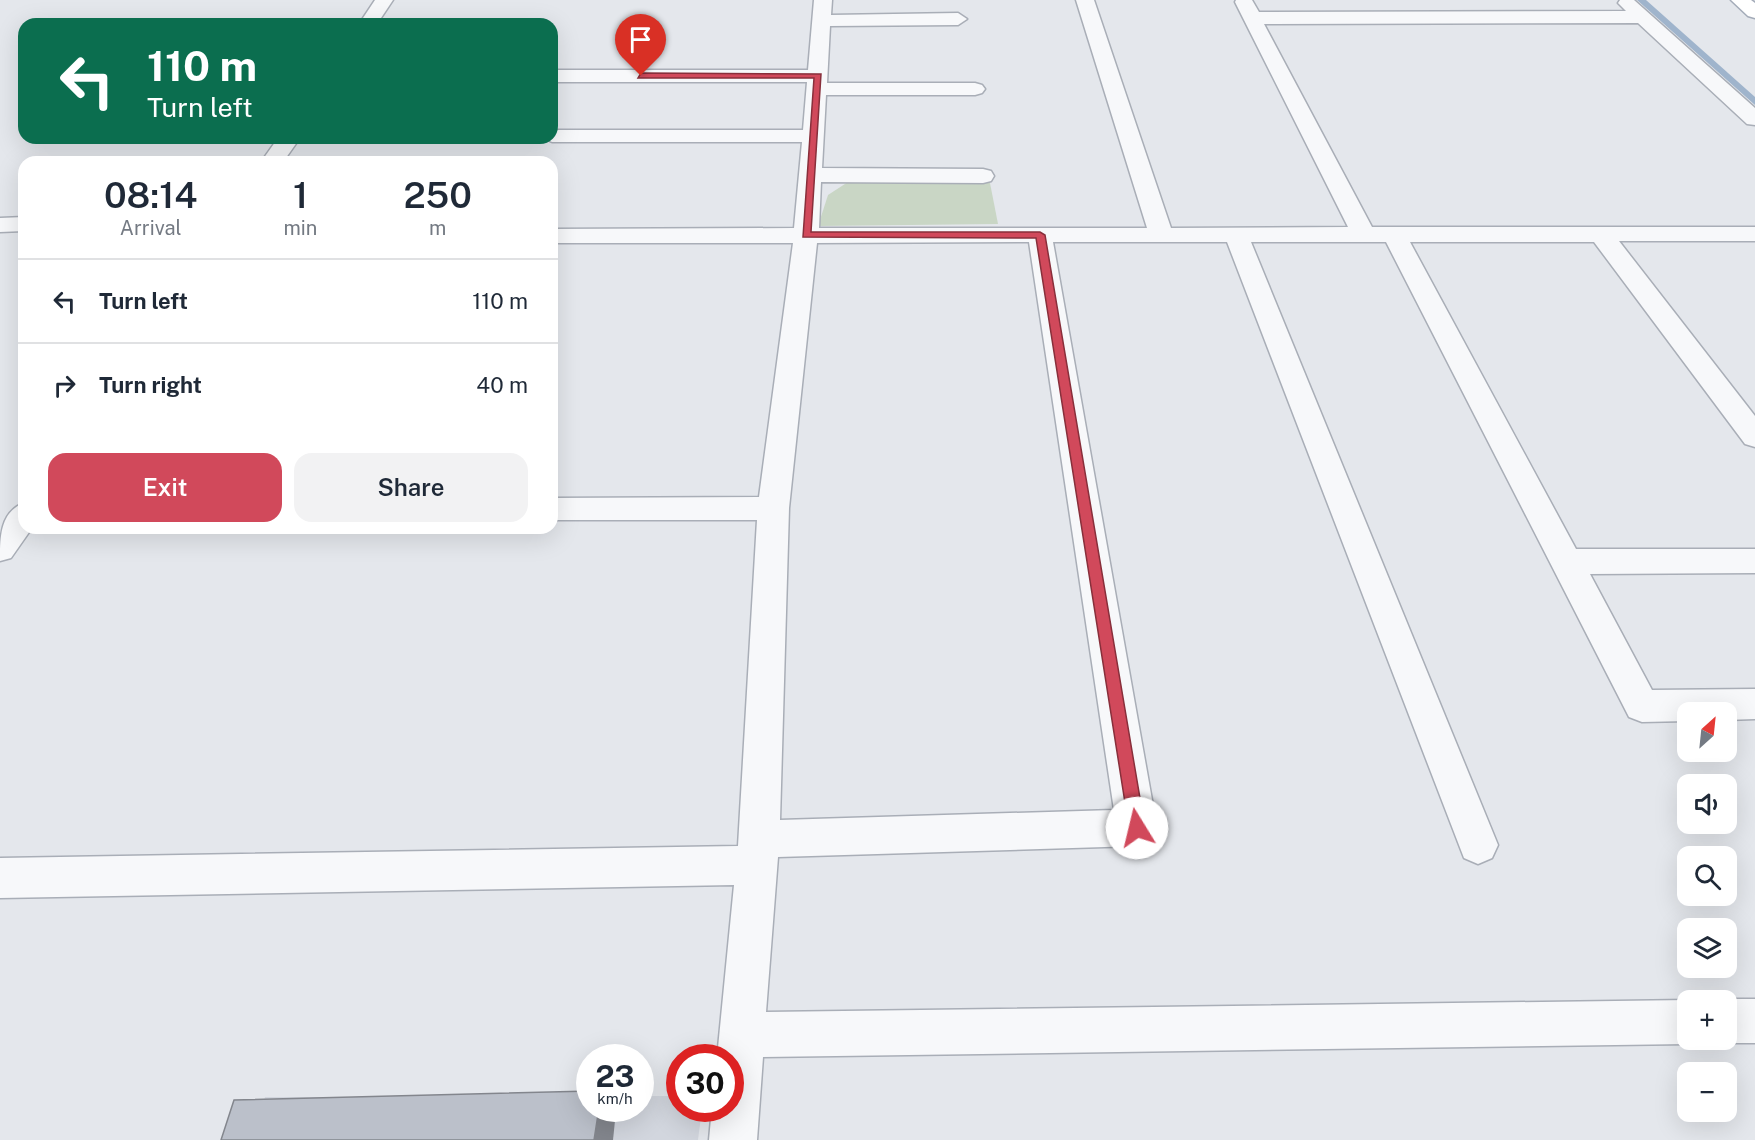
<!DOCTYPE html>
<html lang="en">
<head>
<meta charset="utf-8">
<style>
	body { margin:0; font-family:"Public Sans",sans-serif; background:#f2f2f3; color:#1f2937; height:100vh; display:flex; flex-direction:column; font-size:22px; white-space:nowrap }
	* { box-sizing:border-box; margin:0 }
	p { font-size:20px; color:#747a83 }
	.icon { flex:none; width:33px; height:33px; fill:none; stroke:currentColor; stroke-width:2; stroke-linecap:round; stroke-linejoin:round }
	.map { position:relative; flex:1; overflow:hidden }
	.details { position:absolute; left:18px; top:156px; width:540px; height:378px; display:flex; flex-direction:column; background:#fff; border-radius:18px; box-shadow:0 6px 24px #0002 }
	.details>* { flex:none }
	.hud { position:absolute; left:18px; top:18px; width:540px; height:126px; border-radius:18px; box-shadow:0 6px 24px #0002; background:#0b6e4f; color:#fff; overflow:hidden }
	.needle { width:39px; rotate:27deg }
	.controls { position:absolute; left:1677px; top:702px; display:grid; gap:12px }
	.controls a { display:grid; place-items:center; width:60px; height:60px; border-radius:12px; background:#fff; box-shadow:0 6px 24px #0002; font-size:30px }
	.speed { position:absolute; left:576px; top:1044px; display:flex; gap:12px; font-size:30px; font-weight:700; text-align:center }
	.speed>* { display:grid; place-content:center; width:78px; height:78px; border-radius:50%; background:#fff; box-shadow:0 6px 24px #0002; line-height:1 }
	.speed small { font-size:15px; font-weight:400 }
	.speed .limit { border:9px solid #d22; background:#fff; color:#111 }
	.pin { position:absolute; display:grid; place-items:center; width:51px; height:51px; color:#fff; margin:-62px -26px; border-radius:50% 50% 50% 0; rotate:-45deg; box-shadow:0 0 6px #0007 }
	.pin .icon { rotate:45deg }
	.me { position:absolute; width:66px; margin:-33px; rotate:351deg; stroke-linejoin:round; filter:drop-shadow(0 0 4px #0008) }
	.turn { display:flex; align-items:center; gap:21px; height:126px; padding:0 30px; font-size:27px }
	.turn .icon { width:78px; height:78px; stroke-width:2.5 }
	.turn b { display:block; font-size:42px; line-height:51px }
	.eta { display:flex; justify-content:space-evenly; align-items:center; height:102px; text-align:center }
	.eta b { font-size:36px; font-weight:600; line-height:42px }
	.action { display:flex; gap:12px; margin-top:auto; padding:12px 30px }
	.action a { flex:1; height:69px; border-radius:18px; background:#d1495b; color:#fff; font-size:24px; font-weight:600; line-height:69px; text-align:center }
	.action a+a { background:#f2f2f3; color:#1f2937 }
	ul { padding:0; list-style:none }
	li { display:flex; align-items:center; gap:18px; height:84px; padding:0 30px; border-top:2px solid #e0e1e3 }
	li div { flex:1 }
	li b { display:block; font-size:22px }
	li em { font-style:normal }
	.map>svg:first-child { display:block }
	.built { fill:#d2d6de }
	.green { fill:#c9d6c5 }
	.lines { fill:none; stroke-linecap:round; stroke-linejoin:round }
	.stream { fill:#9fb4cc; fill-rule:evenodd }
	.minor-casing { stroke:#a9aeb7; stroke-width:3 }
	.major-casing { stroke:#a3abb8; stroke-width:3 }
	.minor { fill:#f7f8fa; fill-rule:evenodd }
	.major { fill:#fff; fill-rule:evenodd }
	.shaded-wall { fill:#83868d }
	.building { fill:#bbc0ca; stroke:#83868d; stroke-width:1.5 }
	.route { fill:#d1495b; stroke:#882f3b; stroke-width:1.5 }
</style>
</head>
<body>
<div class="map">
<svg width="1755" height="1140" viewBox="0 0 1755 1140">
	<rect width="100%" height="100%" fill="#e4e7ec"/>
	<path class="built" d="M641,1096H679L680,1108L702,1109L698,1140H251L265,1097H589L590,1108H640Z"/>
	<path class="green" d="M848,182L990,183L998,224L818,226L828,195Z"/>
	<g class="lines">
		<path class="stream" d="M1637,0H1646L1755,97V105Z"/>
		<defs>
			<path id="minor" d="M375,0H393L377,24H359Z
				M814,0H832L831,15L958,13L967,19L958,25L830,26L827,83H975L982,85L985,89L982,93L975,95H826L822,168L983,169L991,171L994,176L991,181L983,183L821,182L819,228H1147L1076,0H1094L1171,228L1348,227L1235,2L1236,0H1252L1259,12L1626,11L1618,3L1620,0H1634L1755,108V125L1747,124L1638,23L1264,24L1372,227H1755V241H1619L1755,416V447L1745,444L1594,242H1410L1576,549H1755V573L1590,574L1652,690L1755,689V719L1726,720V712H1688V721L1642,722L1629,717L1386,242H1251L1498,845L1492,858L1478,864L1464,858L1227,242H1053L1157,828L1151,841L1137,846L778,857L766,1012L1688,1000H1690H1688V1040H1700L1688,1044L763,1057L757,1140H709L712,1108H730V1058H717L734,885L0,898V858L738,846L757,520H552V498L759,497L793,243H552V229L794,228L802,142H552L543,138H552V130H803L807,82H552V70H808ZM1029,242L1114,810L780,820L789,508L817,243Z
				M278,138H300L283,162H261Z
				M24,217V231L0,232V218Z
				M24,503V528H32L11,558L0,561C0,537 0,512 24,503Z
				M1726,999H1755V1043H1726L1717,1040H1726V1000H1721Z"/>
			<path id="major" d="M1731,0H1751L1755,3V18L1748,16Z"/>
		</defs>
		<use href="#minor" class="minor-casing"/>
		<use href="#major" class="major-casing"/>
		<use href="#minor" class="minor"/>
		<use href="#major" class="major"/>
	</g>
	<path class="shaded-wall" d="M599,1108H615L616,1111L613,1140H594Z"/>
	<path class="building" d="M590,1091V1108H599L594,1140H221L234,1100Z"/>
	<path class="route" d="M641,73L821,74L811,232H1040L1045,235L1145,828L1143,834L1137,836L1131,834L1129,828L1036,238L803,237L814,78H638Z"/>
</svg>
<div class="controls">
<a><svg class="needle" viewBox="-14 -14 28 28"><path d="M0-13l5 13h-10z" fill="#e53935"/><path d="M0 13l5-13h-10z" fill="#747a83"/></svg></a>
<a><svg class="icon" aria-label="sound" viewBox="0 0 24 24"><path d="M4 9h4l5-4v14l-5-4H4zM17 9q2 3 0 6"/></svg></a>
<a><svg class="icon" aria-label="search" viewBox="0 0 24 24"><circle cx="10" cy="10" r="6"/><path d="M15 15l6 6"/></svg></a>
<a><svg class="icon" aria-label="layers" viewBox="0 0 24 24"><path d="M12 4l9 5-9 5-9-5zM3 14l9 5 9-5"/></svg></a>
<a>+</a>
<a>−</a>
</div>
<div class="speed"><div>23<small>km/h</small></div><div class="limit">30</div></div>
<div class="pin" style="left:641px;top:76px;background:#d93025"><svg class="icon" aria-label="arrive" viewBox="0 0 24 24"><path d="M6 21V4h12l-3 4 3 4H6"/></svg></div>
<svg class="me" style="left:1137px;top:828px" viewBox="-20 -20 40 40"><circle r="19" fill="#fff"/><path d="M0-13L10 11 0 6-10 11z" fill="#d1495b"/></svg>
<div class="hud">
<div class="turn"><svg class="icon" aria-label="left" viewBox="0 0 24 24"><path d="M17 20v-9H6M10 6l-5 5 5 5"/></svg><div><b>110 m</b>Turn left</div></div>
</div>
<section class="details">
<div class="eta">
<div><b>08:14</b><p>Arrival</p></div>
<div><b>1</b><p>min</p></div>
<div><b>250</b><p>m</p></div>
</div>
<ul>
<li><svg class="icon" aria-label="left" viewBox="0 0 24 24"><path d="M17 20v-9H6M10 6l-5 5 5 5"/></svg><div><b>Turn left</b></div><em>110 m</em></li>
<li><svg class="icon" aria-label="right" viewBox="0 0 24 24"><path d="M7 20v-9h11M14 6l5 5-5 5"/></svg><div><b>Turn right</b></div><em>40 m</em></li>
</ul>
<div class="action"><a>Exit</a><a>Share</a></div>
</section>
</div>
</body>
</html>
